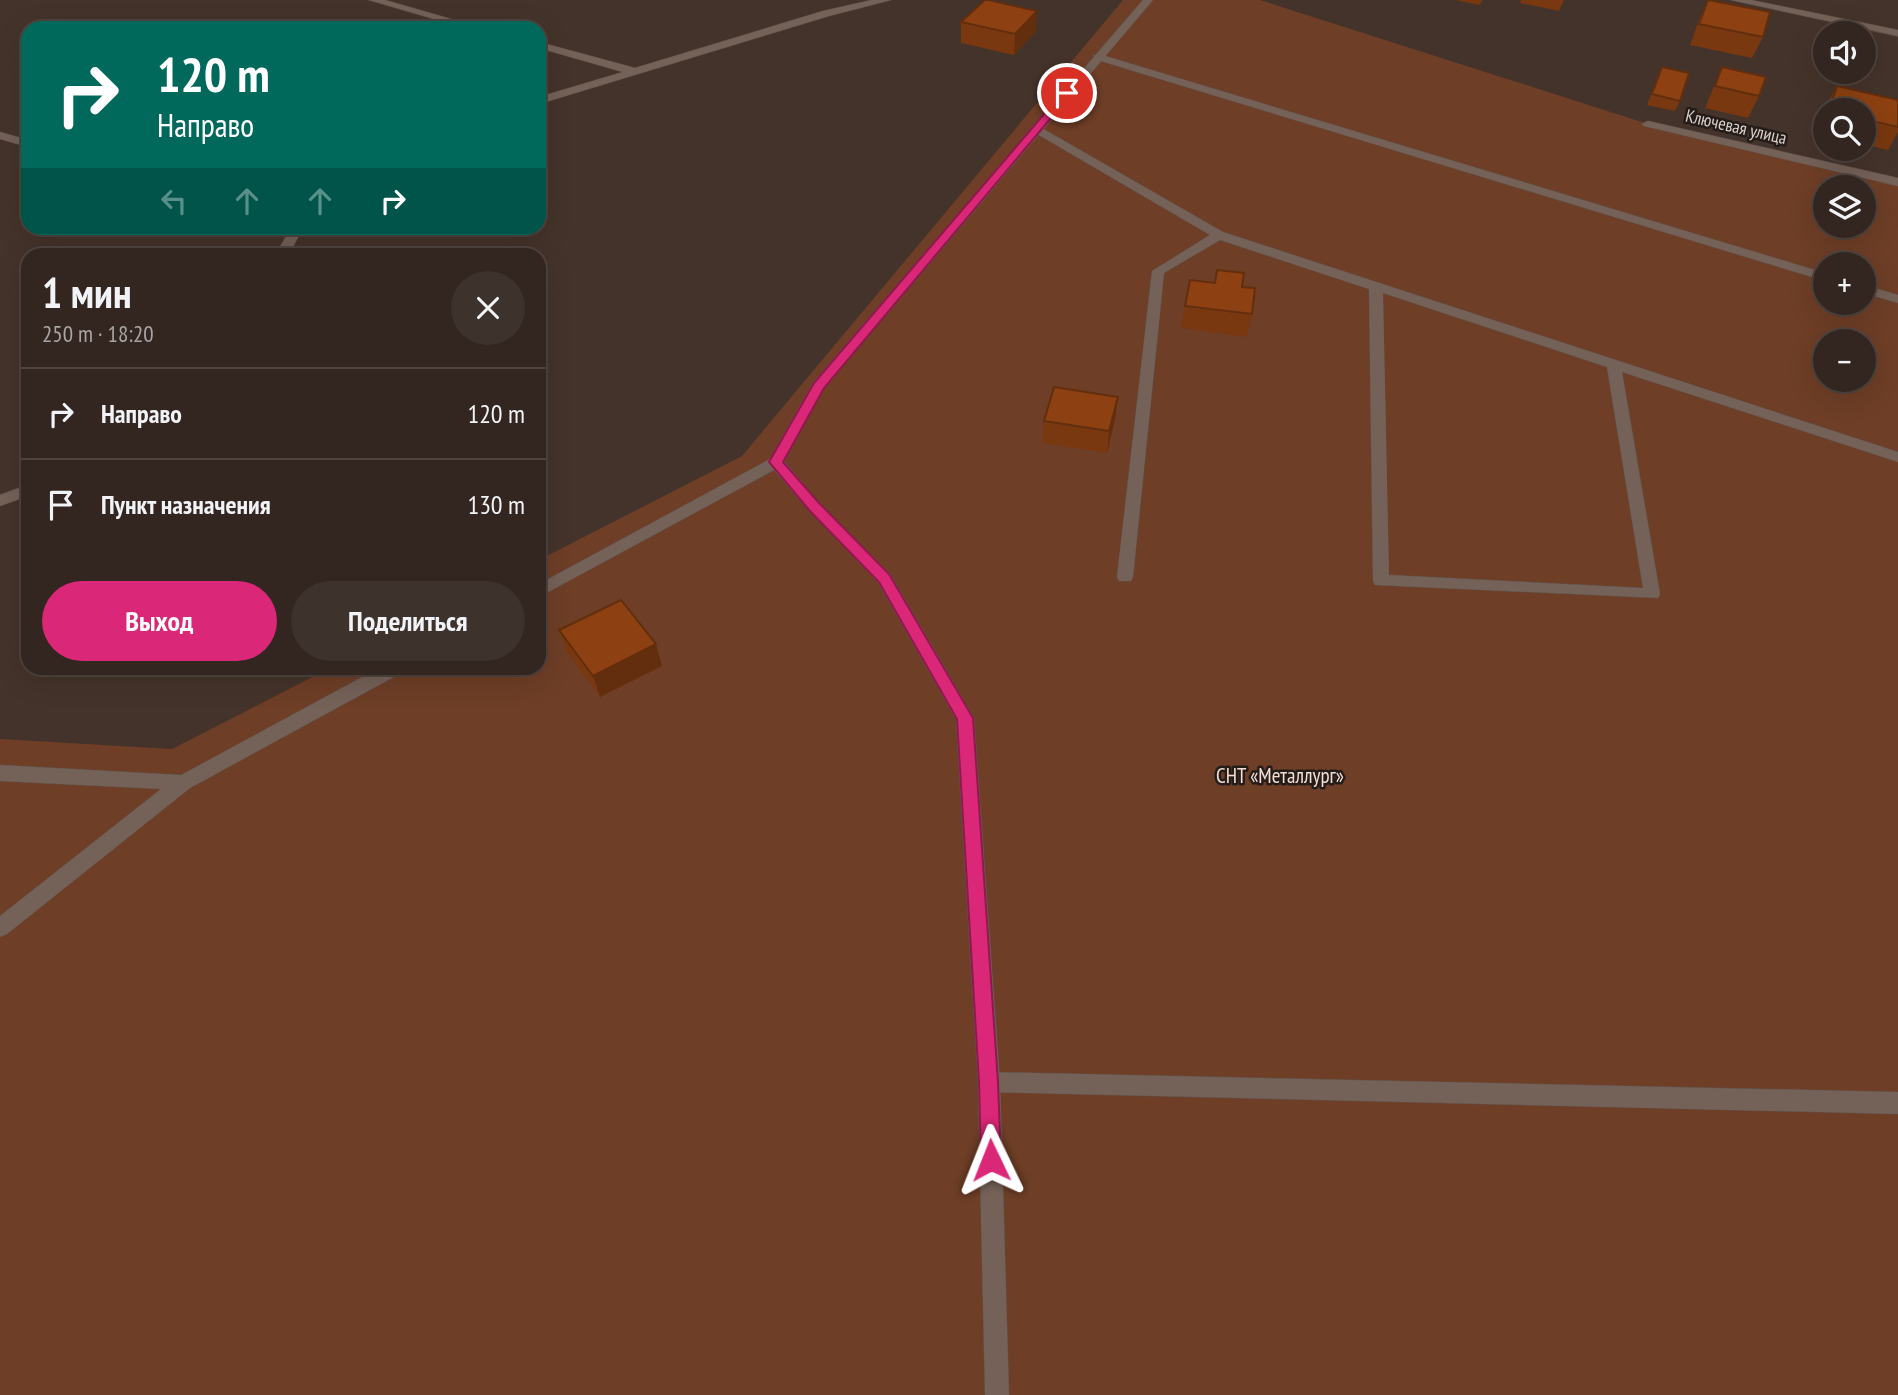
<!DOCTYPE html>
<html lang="ru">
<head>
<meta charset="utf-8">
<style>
	body { margin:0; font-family:"PT Sans Narrow",sans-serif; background:#3e322d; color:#f1f3f6; height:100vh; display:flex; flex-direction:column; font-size:26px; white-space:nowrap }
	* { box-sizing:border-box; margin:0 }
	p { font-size:23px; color:#a9a5a5 }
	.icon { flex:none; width:38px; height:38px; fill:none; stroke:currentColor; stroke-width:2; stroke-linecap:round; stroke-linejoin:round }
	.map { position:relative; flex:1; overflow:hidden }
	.sheet { position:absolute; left:21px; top:248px; width:525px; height:427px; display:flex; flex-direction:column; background:#332620; border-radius:21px; box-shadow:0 7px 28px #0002,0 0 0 2px #4e433e }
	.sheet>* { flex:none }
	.hud { position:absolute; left:21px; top:21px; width:525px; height:214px; border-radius:21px; box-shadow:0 7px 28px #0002,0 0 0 2px #4e433e; background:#00695c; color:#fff; overflow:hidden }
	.controls { position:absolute; left:1813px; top:21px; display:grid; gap:14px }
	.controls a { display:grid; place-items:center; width:63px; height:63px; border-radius:50%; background:#332620; box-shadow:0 7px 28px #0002,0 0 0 2px #4e433e; font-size:35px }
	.pin { position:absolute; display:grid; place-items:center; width:60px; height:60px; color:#fff; margin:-30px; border:4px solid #fff; border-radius:50%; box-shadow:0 2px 7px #0007 }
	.me { position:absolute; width:77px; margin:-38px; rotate:358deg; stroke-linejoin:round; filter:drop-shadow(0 0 5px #0008) }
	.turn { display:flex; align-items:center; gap:24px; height:147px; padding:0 21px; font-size:32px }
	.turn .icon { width:91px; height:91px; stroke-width:2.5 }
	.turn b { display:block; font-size:49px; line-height:60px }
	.lanes { display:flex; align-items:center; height:66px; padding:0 21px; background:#0003; justify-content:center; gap:35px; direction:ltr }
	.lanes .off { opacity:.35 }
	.round { display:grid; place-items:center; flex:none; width:74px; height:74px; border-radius:37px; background:#3e322d }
	.summary { display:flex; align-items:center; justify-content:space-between; height:119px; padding:0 21px }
	h1 { font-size:42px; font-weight:600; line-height:52px }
	.cta { display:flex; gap:14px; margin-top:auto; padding:14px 21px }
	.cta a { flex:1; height:80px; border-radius:42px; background:#db2777; color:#fff; font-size:28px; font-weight:600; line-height:80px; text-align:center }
	.cta a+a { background:#3e322d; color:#f1f3f6 }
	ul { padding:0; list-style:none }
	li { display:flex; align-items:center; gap:21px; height:91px; padding:0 21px; border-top:2px solid #4e433e }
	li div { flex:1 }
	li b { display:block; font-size:26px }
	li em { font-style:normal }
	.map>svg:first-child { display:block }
	.green { fill:#6e3e26; fill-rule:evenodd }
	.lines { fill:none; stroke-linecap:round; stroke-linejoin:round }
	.service-casing { stroke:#5f514a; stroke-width:1 }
	.minor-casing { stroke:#5f514a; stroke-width:1 }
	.service { fill:#746158; fill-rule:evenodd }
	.minor { fill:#746158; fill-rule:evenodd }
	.wall { fill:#79380f }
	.shaded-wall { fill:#632e0d }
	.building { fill:#8d4112; stroke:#632e0d; stroke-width:2 }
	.route { fill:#db2777; stroke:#8e194d; stroke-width:2 }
	.labels { text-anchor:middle; stroke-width:5; stroke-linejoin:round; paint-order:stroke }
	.far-street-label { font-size:18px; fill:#dbd0cb; stroke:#241c19 }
	.park-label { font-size:21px; fill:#f4ddd2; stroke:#241c19 }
</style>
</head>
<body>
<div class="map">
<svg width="1898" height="1395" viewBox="0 0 1898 1395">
	<rect width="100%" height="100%" fill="#44332a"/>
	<path class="green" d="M1123,0H1260L1648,124L1898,182V1395H0V739L172,749L328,669L539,668V560L742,456ZM1825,187H1864V226H1825ZM1825,264H1864V303H1825ZM1825,341H1864V380H1825Z"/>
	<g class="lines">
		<defs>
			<path id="service" d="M1094,55H1102L1825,273V281L1094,59Z
				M1032,127H1040L1223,232L1898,452V462L1622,372L1660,594L1658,598L1375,585L1373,581L1369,289L1220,240L1164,273L1133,577L1131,581H1119L1117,577L1152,271L1210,235L1032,131ZM1383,293L1607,367L1643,588L1389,575Z
				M1864,285L1898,295V303L1864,293Z
				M989,1072L1898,1092V1114L989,1092L981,1089L978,1082L981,1075Z"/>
			<path id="minor" d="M369,0H385L482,28H465Z
				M872,0H891L829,16L539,104V97L623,72L539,48V42L635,68L823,11Z
				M1143,0H1153L824,388L784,461L819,503L890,574L974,718L1000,1082L1009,1395H985L978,1082L956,719L878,582L809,511L774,470L539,597V584L770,459L813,383Z
				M1731,0H1751L1898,30V36Z
				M1648,121L1898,178V186L1644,126L1642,124Z
				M0,132L28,140V147L0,139Z
				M291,228H303L288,256H275Z
				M28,485V496L0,506V495Z
				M379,668H403L401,673L190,788L7,934L0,937V916L161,789L0,781V765L181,775Z"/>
		</defs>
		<use href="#service" class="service-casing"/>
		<use href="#minor" class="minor-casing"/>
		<use href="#service" class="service"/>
		<use href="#minor" class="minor"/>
	</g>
	<path class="wall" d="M1456,0H1483L1479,5Z
		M1521,0H1564L1559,11L1520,3Z
		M1708,0L1763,37L1752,58L1690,45L1699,20Z
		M961,22L1036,31L1014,55L961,43Z
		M1662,67L1680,101L1675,111L1647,105Z
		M1722,67L1759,96L1748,118L1705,108Z
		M1837,86L1898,100V132L1888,150L1864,144V110H1825V134L1817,132L1825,107Z
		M1190,280L1242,287L1252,314L1247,337L1181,328Z
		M1118,397L1115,419L1107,453L1042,443L1044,421Z
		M559,630L662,666L600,697L567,652Z"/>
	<path class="shaded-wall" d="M1037,11L1036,31L1014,55L1015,34Z
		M1118,397L1115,419L1107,453L1109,431Z
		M656,644L662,666L600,697L593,676Z"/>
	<path class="building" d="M985,0H988L1037,11L1015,34L961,22Z
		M1708,0L1770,12L1763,37L1699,24Z
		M1662,67L1689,73L1680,101L1652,94Z
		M1722,67L1766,77L1759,96L1715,86Z
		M1837,86L1898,100V127L1864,119V110H1829Z
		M1217,270L1244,273L1242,287L1255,288L1252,314L1185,306L1190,280L1215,283Z
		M1054,387L1118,397L1109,431L1044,421Z
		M621,600L656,644L593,676L559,630Z"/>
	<path class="route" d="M1064,91L1072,93L824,388L783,462L819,503L889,574L973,718L998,1082L1001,1160L998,1167L991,1170L984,1167L981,1160L979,1082L957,719L879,582L809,510L769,462L814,383Z"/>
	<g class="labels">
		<g class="far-street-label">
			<text transform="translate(1736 127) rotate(13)" y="6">Ключевая улица</text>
		</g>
		<g class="park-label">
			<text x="1280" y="783">СНТ «Металлург»</text>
		</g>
	</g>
</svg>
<div class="controls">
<a><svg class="icon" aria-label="sound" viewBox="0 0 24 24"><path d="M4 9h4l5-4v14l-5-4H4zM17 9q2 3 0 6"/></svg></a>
<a><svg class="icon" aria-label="search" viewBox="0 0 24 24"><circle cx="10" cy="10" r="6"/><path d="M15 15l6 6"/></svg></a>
<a><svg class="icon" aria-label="layers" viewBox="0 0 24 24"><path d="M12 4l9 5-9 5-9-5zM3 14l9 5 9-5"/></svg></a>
<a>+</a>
<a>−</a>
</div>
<div class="pin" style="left:1067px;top:93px;background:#d93025"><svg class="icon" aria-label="arrive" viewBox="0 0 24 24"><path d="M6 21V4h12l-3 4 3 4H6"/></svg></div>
<svg class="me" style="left:991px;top:1160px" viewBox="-20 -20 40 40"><path d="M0-17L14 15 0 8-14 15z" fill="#db2777" stroke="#fff" stroke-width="4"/></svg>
<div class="hud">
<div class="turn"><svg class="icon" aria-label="right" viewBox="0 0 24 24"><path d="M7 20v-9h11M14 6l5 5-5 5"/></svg><div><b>120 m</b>Направо</div></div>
<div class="lanes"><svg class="icon off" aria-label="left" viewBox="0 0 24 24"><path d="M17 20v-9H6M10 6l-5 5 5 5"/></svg><svg class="icon off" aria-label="ahead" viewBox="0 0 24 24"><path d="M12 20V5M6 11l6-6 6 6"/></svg><svg class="icon off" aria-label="ahead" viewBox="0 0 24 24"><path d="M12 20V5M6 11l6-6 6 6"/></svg><svg class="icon" aria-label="right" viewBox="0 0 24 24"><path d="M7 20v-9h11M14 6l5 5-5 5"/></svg></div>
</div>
<section class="sheet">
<div class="summary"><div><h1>1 мин</h1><p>250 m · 18:20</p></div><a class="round"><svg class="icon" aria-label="close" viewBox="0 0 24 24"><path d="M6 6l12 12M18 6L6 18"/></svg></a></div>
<ul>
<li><svg class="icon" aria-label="right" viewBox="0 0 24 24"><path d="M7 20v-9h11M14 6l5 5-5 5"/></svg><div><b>Направо</b></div><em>120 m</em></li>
<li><svg class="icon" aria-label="arrive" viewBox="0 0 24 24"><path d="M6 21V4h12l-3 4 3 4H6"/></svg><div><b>Пункт назначения</b></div><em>130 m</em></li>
</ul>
<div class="cta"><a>Выход</a><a>Поделиться</a></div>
</section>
</div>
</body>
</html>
